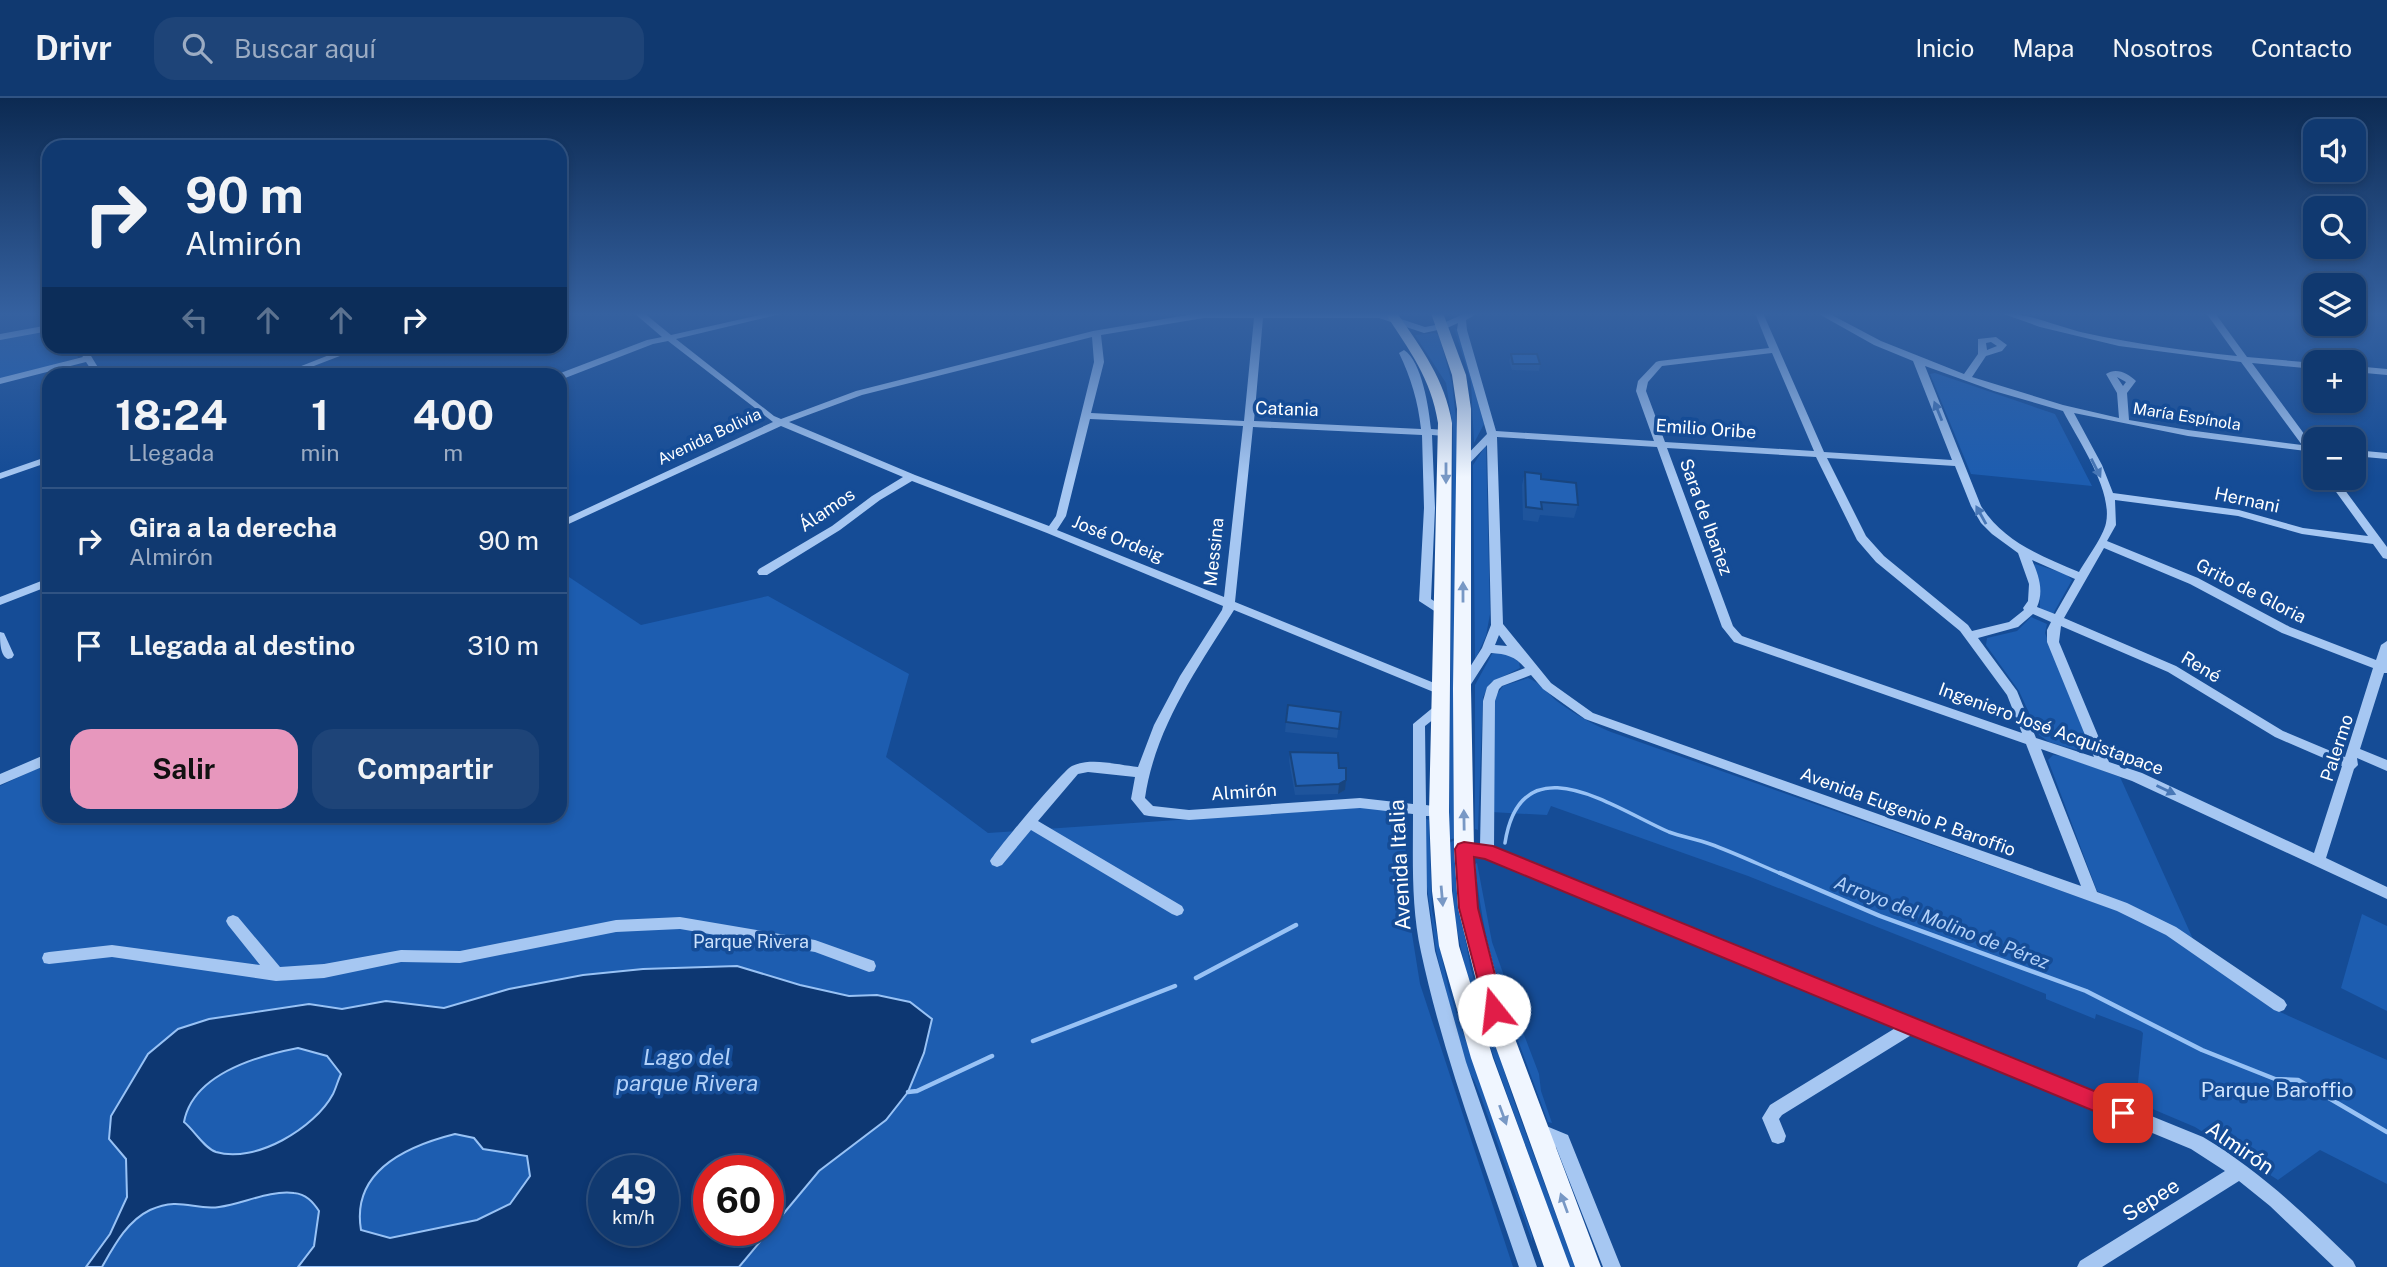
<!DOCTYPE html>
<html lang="es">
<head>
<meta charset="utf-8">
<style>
	body { margin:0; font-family:"Public Sans",sans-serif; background:#1e4478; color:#f1f3f6; height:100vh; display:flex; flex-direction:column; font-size:26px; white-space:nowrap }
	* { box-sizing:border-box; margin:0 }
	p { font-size:23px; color:#9cacc3 }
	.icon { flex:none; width:38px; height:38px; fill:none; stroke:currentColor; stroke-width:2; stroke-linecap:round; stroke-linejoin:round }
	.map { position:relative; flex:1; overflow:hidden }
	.drawer { position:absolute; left:42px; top:270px; width:525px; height:455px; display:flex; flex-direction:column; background:#103970; border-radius:21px; box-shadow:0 4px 10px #0003,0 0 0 2px #305383 }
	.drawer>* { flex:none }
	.guide { position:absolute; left:42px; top:42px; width:525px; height:214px; border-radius:21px; box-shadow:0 4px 10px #0003,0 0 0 2px #305383; background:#103970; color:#f1f3f6; overflow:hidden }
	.buttons { position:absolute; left:2303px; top:21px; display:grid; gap:14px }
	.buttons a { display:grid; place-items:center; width:63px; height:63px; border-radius:14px; background:#103970; box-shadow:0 4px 10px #0003,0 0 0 2px #305383; font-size:35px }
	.speed { position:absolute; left:588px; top:1057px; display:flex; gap:14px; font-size:35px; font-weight:700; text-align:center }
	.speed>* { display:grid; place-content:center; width:91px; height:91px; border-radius:50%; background:#103970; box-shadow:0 4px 10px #0003,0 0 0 2px #305383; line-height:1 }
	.speed small { font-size:18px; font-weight:400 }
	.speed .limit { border:10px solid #d22; background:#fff; color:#111 }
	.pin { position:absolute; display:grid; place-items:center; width:60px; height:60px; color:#fff; margin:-30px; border-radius:14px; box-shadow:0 4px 10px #0006 }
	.me { position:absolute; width:77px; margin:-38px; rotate:344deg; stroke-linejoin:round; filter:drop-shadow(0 0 5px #0008) }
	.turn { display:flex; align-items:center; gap:24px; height:147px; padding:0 28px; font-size:32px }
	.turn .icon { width:91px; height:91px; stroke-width:2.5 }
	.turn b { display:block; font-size:49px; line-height:60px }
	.lanes { display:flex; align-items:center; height:66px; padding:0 28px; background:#0003; justify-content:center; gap:35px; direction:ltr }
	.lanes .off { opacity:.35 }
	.eta { display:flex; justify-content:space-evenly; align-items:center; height:119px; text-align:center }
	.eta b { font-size:42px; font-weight:700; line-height:49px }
	.cta { display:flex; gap:14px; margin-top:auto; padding:14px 28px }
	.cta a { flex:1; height:80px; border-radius:21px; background:#e797bd; color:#111; font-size:28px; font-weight:700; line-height:80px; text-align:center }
	.cta a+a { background:#1e4478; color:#f1f3f6 }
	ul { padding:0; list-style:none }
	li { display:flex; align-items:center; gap:21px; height:105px; padding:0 28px; border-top:2px solid #305383 }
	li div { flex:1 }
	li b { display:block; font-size:26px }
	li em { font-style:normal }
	header { display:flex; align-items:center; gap:42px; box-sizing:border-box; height:98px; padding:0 35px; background:#103970; border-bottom:2px solid #305383 }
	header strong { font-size:33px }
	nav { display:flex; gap:38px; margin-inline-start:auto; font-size:24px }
	.search { width:490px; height:63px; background:#1e4478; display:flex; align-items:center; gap:18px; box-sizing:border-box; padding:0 24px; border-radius:21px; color:#9cacc3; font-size:26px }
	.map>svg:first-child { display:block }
	.green { fill:#1d5db0; fill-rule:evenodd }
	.water { fill:#0d3772; stroke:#98c2f5; stroke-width:2; fill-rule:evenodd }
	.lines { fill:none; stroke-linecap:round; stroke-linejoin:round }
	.stream-far1 { stroke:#98c2f5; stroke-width:3.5 }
	.stream { stroke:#98c2f5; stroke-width:4.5 }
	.minor { fill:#a6c7f2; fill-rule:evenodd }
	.major { fill:#f0f6ff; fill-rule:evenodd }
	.wall { fill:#1e549c }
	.shaded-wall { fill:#18457f }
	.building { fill:#2362b5; stroke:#18457f; stroke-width:2 }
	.oneway { fill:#4877b6 }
	.oneway2 { fill:#7898c5 }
	.route { fill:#e11d48; stroke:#92132f; stroke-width:2 }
	.labels { text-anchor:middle; stroke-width:7; stroke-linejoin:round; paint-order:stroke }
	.far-street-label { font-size:16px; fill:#fff; stroke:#154c96 }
	.street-label { font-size:18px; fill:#fff; stroke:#154c96 }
	.park-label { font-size:18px; fill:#cde2fc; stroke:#154c96 }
	.water-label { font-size:19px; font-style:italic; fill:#b2d1f9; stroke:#154c96 }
	.near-street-label { font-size:21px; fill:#fff; stroke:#154c96 }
	.near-park-label { font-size:21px; fill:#cde2fc; stroke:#154c96 }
	.near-water-label { font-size:23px; font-style:italic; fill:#b2d1f9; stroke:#154c96 }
</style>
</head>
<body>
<header>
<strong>Drivr</strong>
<div class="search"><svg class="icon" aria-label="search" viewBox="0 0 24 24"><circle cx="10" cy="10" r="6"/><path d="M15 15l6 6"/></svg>Buscar aquí</div>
<nav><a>Inicio</a><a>Mapa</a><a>Nosotros</a><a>Contacto</a></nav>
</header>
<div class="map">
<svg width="2387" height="1169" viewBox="0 0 2387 1169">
	<rect width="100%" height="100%" fill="#154c96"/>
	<path class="green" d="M1454,230L1457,231L1484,326L1474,345L1471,284Z
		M49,231V248L74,249L78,260L0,282V241Z
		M1435,235L1439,237L1452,285L1457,330L1455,740L1449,742L1453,330L1446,285L1415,237Z
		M1935,275L2055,316L2092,388L1971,376L1930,276Z
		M1486,347L1490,516L1486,538L1475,562L1473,367Z
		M2035,466L2066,476L2072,482L2053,516L2040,511V491L2033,468Z
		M560,473L641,527L768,498L909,576L886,659L988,735L1369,709L1383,711L1401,721L1405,737L1407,805L1420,886L1513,1169H0V688L49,665V718H560ZM604,1073H663V1132H604ZM709,1073H768V1132H709Z
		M2031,519L2047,526L2045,535L2090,648L2084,654L2049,644L2039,637L2019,593L1986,547L1987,540L2017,533Z
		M1503,553L1519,564L1520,570L1490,585L1483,599L1478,732L1475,731V587L1492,556Z
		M1528,580C1541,585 1548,596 1558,604C1575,616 1592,626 1611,634L2141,821L2161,831L2271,910L2387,962V1086L2320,1052L2278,1082L2195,1029L2136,1004L2143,935L2141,933L2096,916L2095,921L2046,901V896L2001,878L1748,778L1551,708L1547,717L1491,714L1495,599L1503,588Z
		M2053,657L2063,658L2120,679L2193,841L2097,793L2048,662Z
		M1426,721L1429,722L1432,812L1449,893L1532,1137V1143L1481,999L1474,982L1463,965L1436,852L1426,782Z
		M1455,742L1457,798L1471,872L1514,1003L1575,1169H1569L1494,960L1466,874L1455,822L1449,745Z
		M1477,765L1492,844L1513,903L1504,904C1489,859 1480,813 1475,766Z
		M2362,816L2387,828V913L2341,890Z
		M1515,913L1539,976L1541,993L1552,1025L1548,1024L1509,918Z"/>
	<path class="water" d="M737,868L800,887L849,898L877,897L910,904L932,921L924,955L908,994L886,1022L819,1073L739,1169H298L314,1148L319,1113C313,1104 306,1096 294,1095C269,1092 243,1106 219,1109C195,1113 180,1098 150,1112C127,1123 114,1148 102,1169H86L110,1136L127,1099L126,1061L109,1041L111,1018L148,956L178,931L209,921L309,906L342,911L386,903L444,910L509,891L583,877L643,871ZM298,950L327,958L341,976C338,982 336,990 333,996C315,1030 255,1066 216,1054C204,1050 194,1032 184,1024C193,976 257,958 298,950ZM455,1036L474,1040L483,1051L527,1058L530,1078L510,1106L477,1122L390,1140L361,1132C351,1073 407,1048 455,1036ZM604,1073H663V1132H604ZM709,1073H768V1132H709Z"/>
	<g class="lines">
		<path class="stream-far1" d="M1505,745C1521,642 1614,710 1669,734C1682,739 1697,741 1710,746C1735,755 1760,767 1784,777"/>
		<path class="stream" d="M1780,775L1880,818L2086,893L2202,952L2275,981L2298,982L2387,1034
			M1196,880L1296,827
			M1033,943L1175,888
			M908,994L917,993L992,958"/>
		<path class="minor" d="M634,215H644L671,237L769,215H785L676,241L774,318L781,321L856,293L1093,233L1199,215H1383L1425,229L1441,226L1466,215H1478L1466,222L1467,232L1496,333L1654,343L1636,293L1638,283L1656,264L1659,263L1769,250L1755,215H1763L1824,354L1952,362L1913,263L1874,247L1817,215H1828L1881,243L1964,276L1978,256V241L1996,239L2007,247L2002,253L1986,258L1972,279L2063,307L2119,320L2117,295L2106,276C2116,269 2128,275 2136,283L2127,295L2129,322L2188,332L2302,347L2241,264L2119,248L2040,229L2001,215C2029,215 2058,229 2085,235C2136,246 2186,253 2237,258L2206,215H2215L2247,259L2315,265V271L2252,265L2313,348H2315V357L2313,358L2306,353L2188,338L2074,315L2102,367L2113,395L2239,412L2303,430L2368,438L2326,380H2336L2387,449V461L2383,460L2373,446L2302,436L2238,418L2115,402L2116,427L2107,443L2198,480L2290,529L2376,562L2381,547L2387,543V575H2384L2360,651L2387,662V673L2357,660L2358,667L2354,671L2326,760L2387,789V801L2132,683L2041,651L2097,794L2127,805L2176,829L2284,902L2287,907L2284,912L2279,914L2274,912L2166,837L2117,813L1585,621L1543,591L1531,577L1502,588L1499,591L1495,603L1494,751L2203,1039C2260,1073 2306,1117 2353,1163L2356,1169H2334L2270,1108L2239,1083L2102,1169H2077L2080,1163L2225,1073L2191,1051L1913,936L1782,1017L1779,1021L1786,1038L1784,1044L1778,1046L1772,1044L1762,1020L1770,1007L1897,929L1486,759L1459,755L1457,751L1459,747L1464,745L1480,748L1483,603L1487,589L1494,582L1525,570C1515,558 1506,556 1491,555L1466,594L1462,595L1456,591L1482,550L1491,527L1487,347L1467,368L1463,369L1458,366L1487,336L1457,232L1458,225L1447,230L1424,235L1379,220H1263L1254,323L1421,331C1418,303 1411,280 1399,255L1404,252C1422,263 1429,311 1431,331L1445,332L1450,335L1445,338L1432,337L1435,410L1431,501L1449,513L1447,516H1439L1419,503L1424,410L1422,337L1253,329L1235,504L1444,589L1446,592L1440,596L1436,595L1234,512C1197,571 1155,630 1145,700L1153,708L1189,712L1360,700L1413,706V626L1436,607H1444L1446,610L1444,613L1425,628L1426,707L1444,710L1446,714L1444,718H1426L1427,796L1435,853L1466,964L1537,1169H1519C1484,1065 1444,961 1421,854C1411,809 1413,762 1413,716L1360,710L1189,722L1149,718L1144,717L1131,701L1135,679L1088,674L1078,676L1038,723L1182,808L1184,812L1182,816L1177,818L1172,816L1031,732L1002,767L997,769L992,767L990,763C996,752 1064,671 1072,668C1091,659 1118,667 1138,669L1154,627L1180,578L1222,512L1223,508L1047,435L912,383L880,402L840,432L767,477H759L757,474L759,471L832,428L872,398L903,379L781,328L560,430V423L773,324L668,243L653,246L560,282V276H558L647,242L662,239ZM1204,220H1254L1244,323L1091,315L1104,264L1101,237ZM1092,239L1094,264L1056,418L1049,428L915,377L789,324L862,297ZM1991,244L1997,248L1987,252L1986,245ZM1772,255L1814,353L1665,344L1646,293L1648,284L1662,268ZM1925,268L1994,293L2063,313C2078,342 2113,392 2106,425C2103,439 2087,460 2079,474C2041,458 2004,444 1981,408ZM2117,279L2126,284L2123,288ZM1090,321L1243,328L1224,499L1057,432L1066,418ZM1497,339L1657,349L1722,529L1734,544L2026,646L2081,788L1593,615L1551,585L1503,526ZM1667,350L1816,359L1857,442L1876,464L1960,533L2007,597L2022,635L1742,538L1733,528ZM1827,360L1955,368L1971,408L1981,425L1992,436L2018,455L2029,486L2028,503L2023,510L2024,512L2009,524L1972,533L1968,527L1884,458L1866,438ZM2104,450L2190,486L2282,535L2373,570L2345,659L2283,633L2176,568L2064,520ZM2032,462L2075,481L2055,516L2037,509C2044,493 2039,478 2032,462ZM2033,516L2051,524L2047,532V544L2094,659L2036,640L2017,593L1978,540L2018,529ZM2061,528L2168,574L2275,639L2342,668L2314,755L2142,675L2109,664L2059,544ZM1499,537L1507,548L1495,547Z
			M49,227V233L0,242V236Z
			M76,248H85L102,276H94L86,264L0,286V280L83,259Z
			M352,248H366L293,276H281Z
			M2354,268L2387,271V277L2354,274Z
			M2354,352L2387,355V361L2354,358Z
			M49,358V364L0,381V375Z
			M49,480V488L0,507V499Z
			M0,534L4,535L14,557L12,560L8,561C0,558 0,543 0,534Z
			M49,655V666L0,687V676Z
			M233,817L238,819L280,869L324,866L401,852L460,853L616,822L680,819L815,842L874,863L876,868L874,873L869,874L815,854L680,831L616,834L460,865L401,864L324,880L276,883L112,859L49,866L44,865L42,860L44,855L49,854L112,847L260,867L228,827L226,823L228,819Z
			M1539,1025L1568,1037L1621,1169H1603L1556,1049L1533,1039L1531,1033L1533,1027Z"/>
		<path class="major" d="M1385,215H1397C1422,251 1445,282 1452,325L1449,714L1452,793L1459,848L1493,960L1570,1169H1544L1471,960L1439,848L1432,793L1429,714L1438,325C1431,280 1409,252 1385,215Z
			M1431,215H1443L1466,277L1471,311V591L1474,751L1478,810L1508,922L1601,1169H1575L1486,922L1458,810L1454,751L1453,591L1457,311L1452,277Z"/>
	</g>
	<path class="wall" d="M1511,256L1540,266L1539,273L1512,272L1509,263Z
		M1525,374L1541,381L1578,407L1574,420L1540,417L1538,424L1523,422L1522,387Z
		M1341,614L1337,640L1285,634L1286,624Z
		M1290,654L1339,670L1345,692L1338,696L1295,697L1289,663Z"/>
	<path class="shaded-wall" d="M1346,682L1345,692L1338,696L1339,686Z"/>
	<path class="building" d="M1511,256H1537L1540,266H1513Z
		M1525,374L1541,376V381L1576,385L1578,407L1541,404L1542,411L1526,409Z
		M1288,607L1341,614L1339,631L1286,624Z
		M1290,654L1338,655L1339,670H1346V682L1339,686L1296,688Z"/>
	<defs><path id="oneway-solid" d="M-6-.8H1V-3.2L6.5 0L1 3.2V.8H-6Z" transform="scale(1.75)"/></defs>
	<g class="oneway">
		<use href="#oneway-solid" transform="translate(1938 313) rotate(-112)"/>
		<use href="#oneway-solid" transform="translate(2096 370) rotate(63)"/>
		<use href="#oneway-solid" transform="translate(1981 417) rotate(-119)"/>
		<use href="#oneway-solid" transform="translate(2166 692) rotate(25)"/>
	</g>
	<g class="oneway2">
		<use href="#oneway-solid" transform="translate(1446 375) rotate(90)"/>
		<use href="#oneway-solid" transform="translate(1463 494) rotate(-90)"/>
		<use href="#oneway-solid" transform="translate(1464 722) rotate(-91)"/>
		<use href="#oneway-solid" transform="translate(1442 798) rotate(85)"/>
		<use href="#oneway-solid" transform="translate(1503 1017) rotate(70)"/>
		<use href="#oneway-solid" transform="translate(1564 1105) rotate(-110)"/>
	</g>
	<linearGradient id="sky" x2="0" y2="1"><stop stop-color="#0c2a52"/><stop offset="0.57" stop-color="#3561a0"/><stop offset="1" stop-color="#3561a0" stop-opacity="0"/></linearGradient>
	<rect width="2387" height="379" fill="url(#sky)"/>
	<path class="route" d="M1464,744L1493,748L2131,1008L2134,1015L2131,1022L2123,1025L1485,761L1474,759L1478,810L1504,912L1501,918L1494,921L1487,918L1459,810L1455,751L1458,746Z"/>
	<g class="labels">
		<g class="far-street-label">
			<text transform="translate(2187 318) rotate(9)" y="6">María Espínola</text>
			<text transform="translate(709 338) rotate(-25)" y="6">Avenida Bolivia</text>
		</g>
		<g class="street-label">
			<text transform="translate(1287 311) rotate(2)" y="6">Catania</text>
			<text transform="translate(1706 331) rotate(4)" y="6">Emilio Oribe</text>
			<text transform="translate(2247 402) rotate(12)" y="6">Hernani</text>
			<text transform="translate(827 412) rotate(-34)" y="6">Álamos</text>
			<text transform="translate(1706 419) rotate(70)" y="6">Sara de Ibañez</text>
			<text transform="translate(1118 441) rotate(22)" y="6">José Ordeig</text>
			<text transform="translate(1214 454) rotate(-84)" y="6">Messina</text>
			<text transform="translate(2251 493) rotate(27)" y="6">Grito de Gloria</text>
			<text transform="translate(2201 569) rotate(31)" y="6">René</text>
			<text transform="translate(2051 631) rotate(20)" y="6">Ingeniero José Acquistapace</text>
			<text transform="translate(2337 650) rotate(-72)" y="6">Palermo</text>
			<text transform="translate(1244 694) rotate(-4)" y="6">Almirón</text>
			<text transform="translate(1908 714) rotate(20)" y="6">Avenida Eugenio P. Baroffio</text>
		</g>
		<g class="park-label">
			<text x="751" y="850">Parque Rivera</text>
		</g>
		<g class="water-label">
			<text transform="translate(1942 824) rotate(21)" y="7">Arroyo del Molino de Pérez</text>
		</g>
		<g class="near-street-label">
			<text transform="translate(1400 767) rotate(-93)" y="7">Avenida Italia</text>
			<text transform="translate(2240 1050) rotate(34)" y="7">Almirón</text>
			<text transform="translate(2151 1102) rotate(-32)" y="7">Sepee</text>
		</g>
		<g class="near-park-label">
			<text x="2277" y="999">Parque Baroffio</text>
		</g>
		<g class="near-water-label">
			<text x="687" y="967">Lago del<tspan x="687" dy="26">parque Rivera</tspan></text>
		</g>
	</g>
</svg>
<div class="buttons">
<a><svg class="icon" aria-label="sound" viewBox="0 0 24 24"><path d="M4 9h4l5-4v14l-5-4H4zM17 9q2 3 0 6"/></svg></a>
<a><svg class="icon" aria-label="search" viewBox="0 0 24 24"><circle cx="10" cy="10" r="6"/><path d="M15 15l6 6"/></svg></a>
<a><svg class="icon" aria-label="layers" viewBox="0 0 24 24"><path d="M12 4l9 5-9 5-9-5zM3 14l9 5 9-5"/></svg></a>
<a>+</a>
<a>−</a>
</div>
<div class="speed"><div>49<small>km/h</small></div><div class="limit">60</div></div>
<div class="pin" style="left:2123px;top:1015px;background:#d93025"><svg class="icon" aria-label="arrive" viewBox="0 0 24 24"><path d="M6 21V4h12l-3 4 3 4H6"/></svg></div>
<svg class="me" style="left:1494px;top:912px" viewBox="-20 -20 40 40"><circle r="19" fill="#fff"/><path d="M0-13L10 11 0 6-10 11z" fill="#e11d48"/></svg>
<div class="guide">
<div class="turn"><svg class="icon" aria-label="right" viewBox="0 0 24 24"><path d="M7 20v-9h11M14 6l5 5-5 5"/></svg><div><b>90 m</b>Almirón</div></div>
<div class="lanes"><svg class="icon off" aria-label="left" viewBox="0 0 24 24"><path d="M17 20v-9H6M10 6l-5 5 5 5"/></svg><svg class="icon off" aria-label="ahead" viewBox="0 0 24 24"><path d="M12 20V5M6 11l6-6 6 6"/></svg><svg class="icon off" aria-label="ahead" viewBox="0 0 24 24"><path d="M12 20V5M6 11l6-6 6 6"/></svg><svg class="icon" aria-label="right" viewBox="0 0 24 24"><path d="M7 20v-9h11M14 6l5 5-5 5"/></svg></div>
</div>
<section class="drawer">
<div class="eta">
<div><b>18:24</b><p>Llegada</p></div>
<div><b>1</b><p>min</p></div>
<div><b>400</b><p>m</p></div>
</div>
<ul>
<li><svg class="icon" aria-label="right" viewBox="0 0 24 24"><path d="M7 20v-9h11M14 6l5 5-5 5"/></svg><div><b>Gira a la derecha</b><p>Almirón</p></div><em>90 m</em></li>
<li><svg class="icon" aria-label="arrive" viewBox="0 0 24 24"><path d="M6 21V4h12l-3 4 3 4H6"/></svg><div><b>Llegada al destino</b></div><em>310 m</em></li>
</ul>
<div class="cta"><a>Salir</a><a>Compartir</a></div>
</section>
</div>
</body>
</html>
